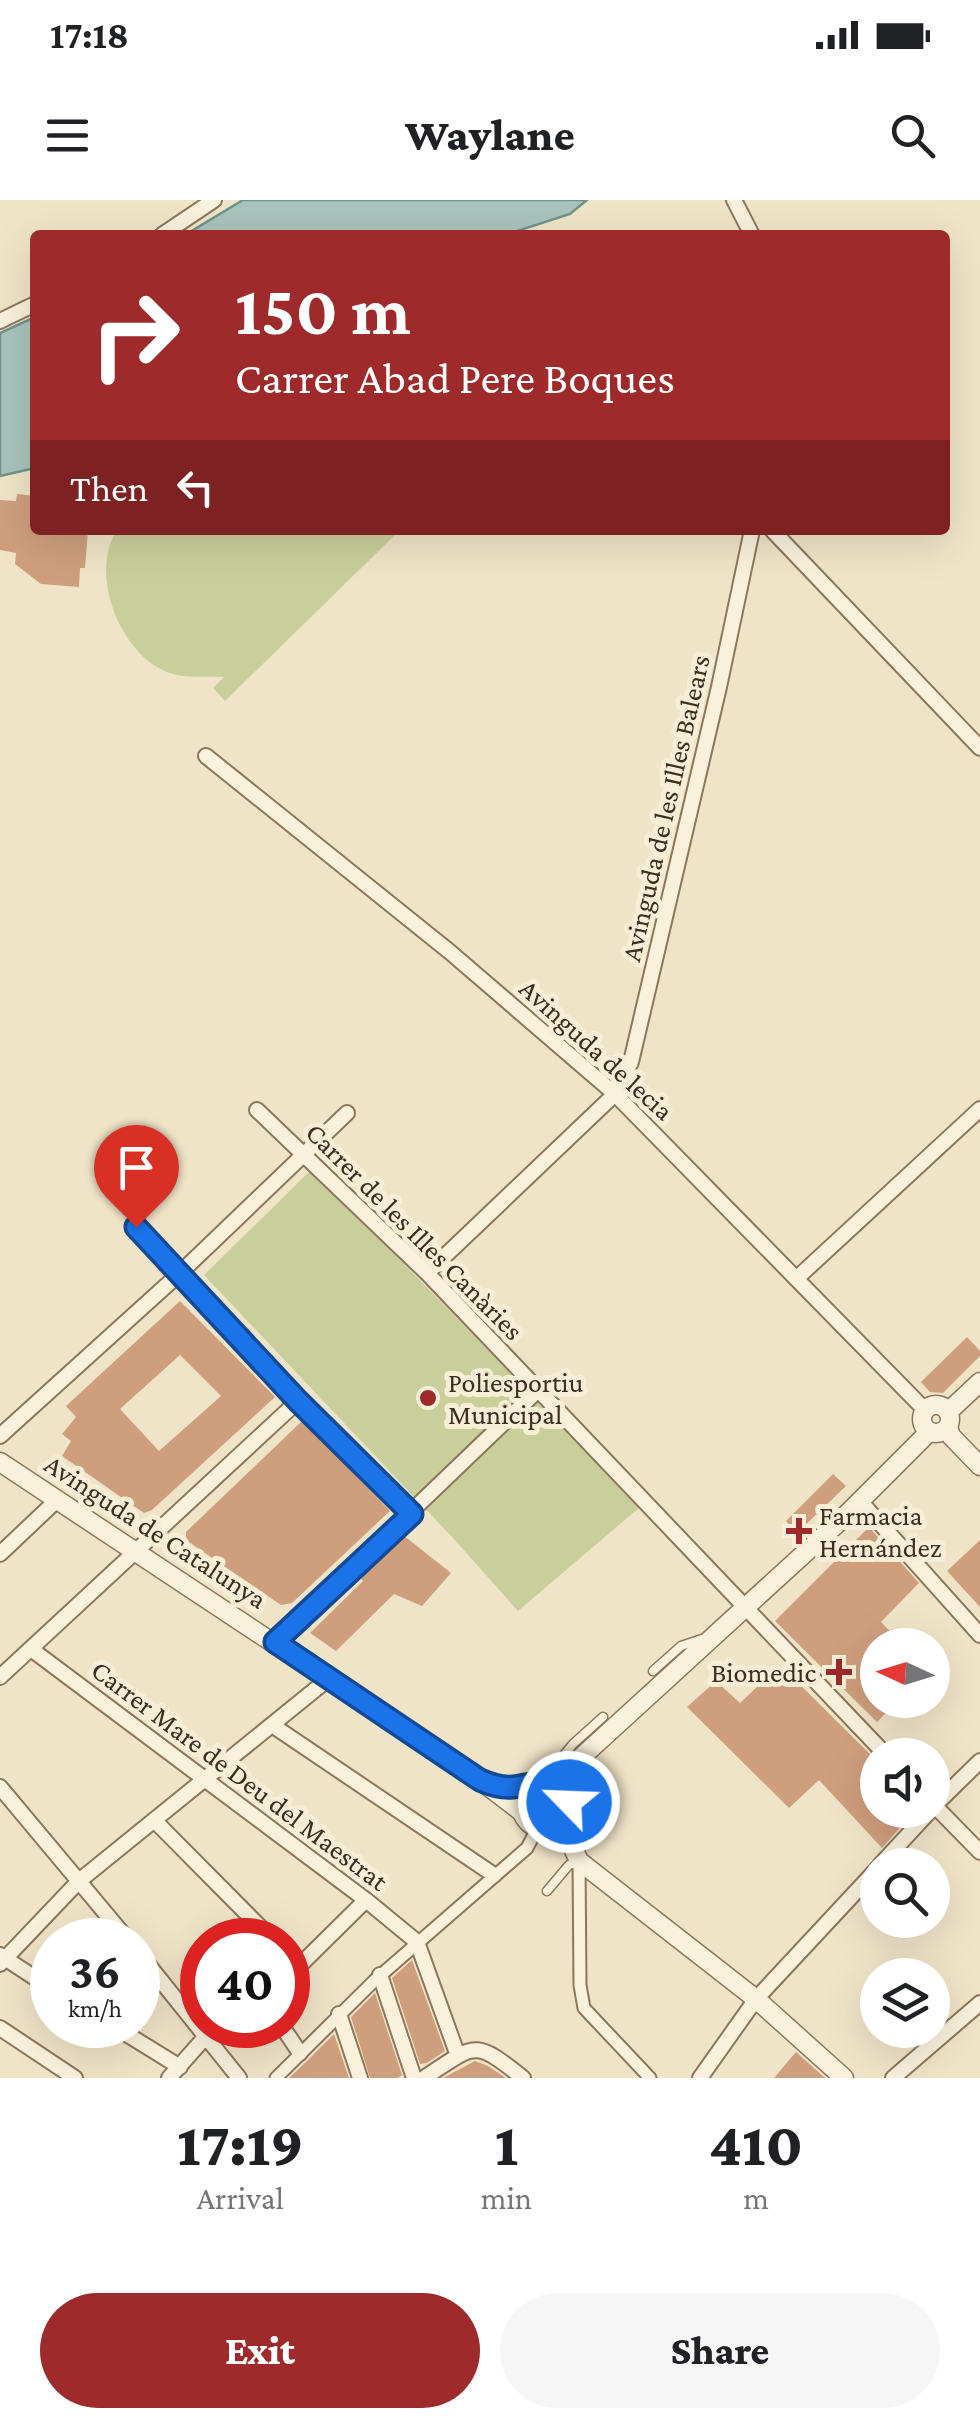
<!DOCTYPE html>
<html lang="en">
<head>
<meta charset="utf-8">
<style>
	body { margin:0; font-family:"Crimson Pro",serif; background:#f6f6f6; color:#202124; height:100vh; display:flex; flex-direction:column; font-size:38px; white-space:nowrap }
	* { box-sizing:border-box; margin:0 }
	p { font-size:32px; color:#757577 }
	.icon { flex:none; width:55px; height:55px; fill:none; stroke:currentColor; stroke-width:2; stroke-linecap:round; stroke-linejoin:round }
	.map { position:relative; height:1878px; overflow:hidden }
	.sheet { display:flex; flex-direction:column; background:#fff; flex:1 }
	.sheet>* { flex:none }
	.top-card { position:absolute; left:30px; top:30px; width:920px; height:305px; border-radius:10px; box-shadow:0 10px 40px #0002; background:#9e2a2b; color:#fff; overflow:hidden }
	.needle { width:65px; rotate:274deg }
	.buttons { position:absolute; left:860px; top:1428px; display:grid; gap:20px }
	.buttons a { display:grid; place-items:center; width:90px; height:90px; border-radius:50%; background:#fff; box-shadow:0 10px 40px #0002; font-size:50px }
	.speed { position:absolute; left:30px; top:1718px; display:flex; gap:20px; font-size:50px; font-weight:700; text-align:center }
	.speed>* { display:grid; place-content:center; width:130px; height:130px; border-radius:50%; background:#fff; box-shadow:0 10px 40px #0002; line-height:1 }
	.speed small { font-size:25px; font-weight:400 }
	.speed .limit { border:15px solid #d22; background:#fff; color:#111 }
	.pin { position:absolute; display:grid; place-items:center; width:85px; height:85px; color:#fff; margin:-102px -42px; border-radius:50% 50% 50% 0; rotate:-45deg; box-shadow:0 0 10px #0007 }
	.pin .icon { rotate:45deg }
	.me { position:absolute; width:110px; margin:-55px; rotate:294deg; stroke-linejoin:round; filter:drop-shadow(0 0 8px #0008) }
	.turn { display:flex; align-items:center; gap:35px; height:210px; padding:0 40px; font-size:45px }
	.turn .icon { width:130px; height:130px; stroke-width:2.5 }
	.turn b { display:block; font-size:70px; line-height:85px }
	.then { display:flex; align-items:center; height:95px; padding:0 40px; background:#0003; gap:20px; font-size:38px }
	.eta { display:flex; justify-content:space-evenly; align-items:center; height:170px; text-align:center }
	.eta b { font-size:60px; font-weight:800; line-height:70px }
	.primary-button { display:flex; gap:20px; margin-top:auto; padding:20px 40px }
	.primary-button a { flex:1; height:115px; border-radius:60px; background:#9e2a2b; color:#fff; font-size:40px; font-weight:800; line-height:115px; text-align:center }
	.primary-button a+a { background:#f6f6f6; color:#202124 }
	.status { display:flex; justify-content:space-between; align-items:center; height:70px; padding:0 50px; background:#fff; direction:ltr }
	.status svg { height:28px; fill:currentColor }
	header { display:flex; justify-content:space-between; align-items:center; height:130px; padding:0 40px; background:#fff; font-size:45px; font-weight:800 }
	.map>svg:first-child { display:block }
	.green { fill:#c9cf9b }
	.water { fill:#a9c4bc; stroke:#6f938a; stroke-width:2.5 }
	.building { fill:#cf9f7d; fill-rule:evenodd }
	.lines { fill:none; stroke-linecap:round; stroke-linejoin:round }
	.service-casing { stroke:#8d765c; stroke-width:11 }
	.pedestrian-casing { stroke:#8d765c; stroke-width:15 }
	.minor-casing { stroke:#8d765c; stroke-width:18 }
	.tertiary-casing { stroke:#8d765c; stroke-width:21 }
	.service { stroke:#faf1dc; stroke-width:8 }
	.pedestrian { stroke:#faf1dc; stroke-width:11 }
	.minor { stroke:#faf1dc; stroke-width:14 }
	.tertiary { stroke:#faf1dc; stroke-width:18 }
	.route-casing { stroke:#114b97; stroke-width:25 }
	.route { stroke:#1a73e8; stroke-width:18 }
	.poi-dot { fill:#9e2a2b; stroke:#f7eed8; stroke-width:4 }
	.labels { text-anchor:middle; stroke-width:10; stroke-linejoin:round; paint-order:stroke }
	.street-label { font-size:28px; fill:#3d2e20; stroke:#f7eed8 }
	.poi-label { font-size:28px; fill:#3d2e20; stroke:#f7eed8; text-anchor:start }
</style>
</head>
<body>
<div class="status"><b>17:18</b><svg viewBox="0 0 49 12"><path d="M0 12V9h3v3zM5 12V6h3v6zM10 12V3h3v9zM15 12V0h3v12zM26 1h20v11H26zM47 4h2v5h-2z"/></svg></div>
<header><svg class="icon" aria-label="menu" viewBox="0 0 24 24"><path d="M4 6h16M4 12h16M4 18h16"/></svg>Waylane<svg class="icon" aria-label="search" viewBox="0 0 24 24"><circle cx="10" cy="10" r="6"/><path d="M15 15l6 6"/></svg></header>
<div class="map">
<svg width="980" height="1878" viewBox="0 0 980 1878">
	<rect width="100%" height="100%" fill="#f0e4c8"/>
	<path class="green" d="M117,330H400L225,501L213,488L224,477C209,476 192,478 177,475C123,464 87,375 117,330Z
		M312,969L640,1307L518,1411L453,1338L204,1075Z"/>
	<path class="water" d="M243,0H587L570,14L505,35H185Z
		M35,117V268L0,276V133Z"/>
	<path class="building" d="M17,294L35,296V330H88L85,368H80L79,387L41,384L15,364L16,353L0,350V300L16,301Z
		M180,1101L275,1197L152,1310L144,1313L62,1256L71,1241L62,1234L76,1217L66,1206ZM180,1155L221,1196L159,1251L120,1209Z
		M967,1137L980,1151V1156L943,1193L930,1192L921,1182Z
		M302,1221L390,1311L292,1403L281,1405L186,1340V1332Z
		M833,1274L846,1286L797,1333L786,1321Z
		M869,1327L919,1383L881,1422L903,1445H878V1500H899L877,1522L775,1421Z
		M403,1335L451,1373L422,1406L394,1394L336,1451L310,1433L363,1381L359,1376Z
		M980,1340V1407L947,1371Z
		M780,1465L878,1562V1610H916L882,1648L819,1580L789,1608L687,1507L716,1481L740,1503Z
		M412,1760L445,1851L427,1863L420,1864L392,1778Z
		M375,1793L402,1875L398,1878H370L351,1817Z
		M334,1834L349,1878H289L307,1861Z
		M796,1852L825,1878H774Z
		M475,1861L488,1866L506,1878H443Z"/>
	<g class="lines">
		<defs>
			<path id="service" d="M653,1471L681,1446L702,1439
				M543,1581L573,1544L603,1517
				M547,1691L569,1665L579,1661"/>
			<path id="pedestrian" d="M579,1661L580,1785L584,1808L650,1878
				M276,1878L374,1781L527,1648L538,1627"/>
			<path id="minor" d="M734,0L752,35
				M162,35L214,0
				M0,121L35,104
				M772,330L980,548
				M206,556L450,752L615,894L925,1210
				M257,910L427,1073L886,1555
				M137,1027L298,1201L411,1314
				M427,1073L615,894L631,862L719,487L752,330
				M797,1078L980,909
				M0,1236L179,1074L347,913
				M860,1301L980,1435
				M0,1354L57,1300
				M275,1442L538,1190
				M31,1449L366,1700L417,1742L458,1856
				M0,1477L298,1201
				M272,1525L494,1675
				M0,1587L128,1740
				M932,1603L980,1652
				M932,1608L980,1561
				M154,1620L273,1740
				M880,1665L931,1610
				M138,1752L239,1878
				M0,1755L52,1789
				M288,1755L299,1766
				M0,1764L79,1681L327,1480
				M380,1775L414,1878
				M288,1777L366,1700
				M339,1814L360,1878
				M112,1825L180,1867
				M281,1825L300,1853
				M0,1828L75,1878
				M169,1878L207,1835
				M424,1878C476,1844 473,1838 523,1878
				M700,1878L756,1799L878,1668
				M893,1878L980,1803"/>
			<path id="tertiary" d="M922 1219a14 14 0 1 1 28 0a14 14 0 1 1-28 0Z
				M948,1212L980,1182
				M948,1227L951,1236L980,1266
				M0,1262L480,1580L523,1613
				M521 1605a24 24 0 1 1 48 0a24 24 0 1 1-48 0Z
				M557,1584L575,1563L841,1320L929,1232
				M561,1622L579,1661L756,1799L844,1878"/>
		</defs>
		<use href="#service" class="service-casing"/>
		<use href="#pedestrian" class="pedestrian-casing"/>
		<use href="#minor" class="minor-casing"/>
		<use href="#tertiary" class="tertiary-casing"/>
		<use href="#service" class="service"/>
		<use href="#pedestrian" class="pedestrian"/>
		<use href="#minor" class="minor"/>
		<use href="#tertiary" class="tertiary"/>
	</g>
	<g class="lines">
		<defs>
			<path id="route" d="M136,1027L298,1201L412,1314L275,1442L480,1580C491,1585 502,1588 513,1587C536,1585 559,1571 569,1602"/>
		</defs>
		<use href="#route" class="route-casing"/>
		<use href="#route" class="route"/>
	</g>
	<g class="poi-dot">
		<circle cx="428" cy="1198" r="10"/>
		<path d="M794 1316h10v10h10v10h-10v10h-10v-10h-10v-10h10z"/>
		<path d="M834 1457h10v10h10v10h-10v10h-10v-10h-10v-10h10z"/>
	</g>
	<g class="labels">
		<g class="street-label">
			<text transform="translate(665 608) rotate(-77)" y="10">Avinguda de les Illes Balears</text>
			<text transform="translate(597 849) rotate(42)" y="10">Avinguda de lecia</text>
			<text transform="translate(415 1031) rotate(45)" y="10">Carrer de les Illes Canàries</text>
			<text transform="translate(156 1331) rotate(33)" y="10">Avinguda de Catalunya</text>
			<text transform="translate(240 1575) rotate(37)" y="10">Carrer Mare de Deu del Maestrat</text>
		</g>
		<g class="poi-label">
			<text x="448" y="1192">Poliesportiu<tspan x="448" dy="32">Municipal</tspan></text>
			<text x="819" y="1325">Farmacia<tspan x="819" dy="32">Hernández</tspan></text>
			<text x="816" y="1482" text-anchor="end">Biomedic</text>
		</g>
	</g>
</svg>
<div class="buttons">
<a><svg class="needle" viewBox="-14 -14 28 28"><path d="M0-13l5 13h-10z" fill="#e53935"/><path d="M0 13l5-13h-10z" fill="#757577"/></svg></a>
<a><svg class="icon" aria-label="sound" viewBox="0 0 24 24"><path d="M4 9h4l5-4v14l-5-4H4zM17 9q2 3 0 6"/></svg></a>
<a><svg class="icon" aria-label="search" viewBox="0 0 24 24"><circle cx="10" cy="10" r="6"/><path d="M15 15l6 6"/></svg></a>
<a><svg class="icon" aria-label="layers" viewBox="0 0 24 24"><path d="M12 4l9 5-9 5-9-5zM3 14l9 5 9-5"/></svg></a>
</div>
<div class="speed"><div>36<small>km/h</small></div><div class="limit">40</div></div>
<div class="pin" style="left:136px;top:1027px;background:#d93025"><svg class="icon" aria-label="arrive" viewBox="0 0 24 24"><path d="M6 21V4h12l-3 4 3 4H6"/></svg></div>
<svg class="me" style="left:569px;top:1602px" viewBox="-20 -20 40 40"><circle r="17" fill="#1a73e8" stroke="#fff" stroke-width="3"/><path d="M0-11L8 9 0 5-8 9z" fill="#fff"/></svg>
<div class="top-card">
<div class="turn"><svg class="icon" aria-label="right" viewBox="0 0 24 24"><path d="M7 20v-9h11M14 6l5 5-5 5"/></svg><div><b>150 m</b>Carrer Abad Pere Boques</div></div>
<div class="then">Then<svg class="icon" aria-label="left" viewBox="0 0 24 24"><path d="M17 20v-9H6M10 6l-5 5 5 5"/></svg></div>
</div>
</div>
<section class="sheet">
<div class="eta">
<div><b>17:19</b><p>Arrival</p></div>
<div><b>1</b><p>min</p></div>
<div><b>410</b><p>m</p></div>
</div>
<div class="primary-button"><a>Exit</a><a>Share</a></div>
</section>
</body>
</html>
